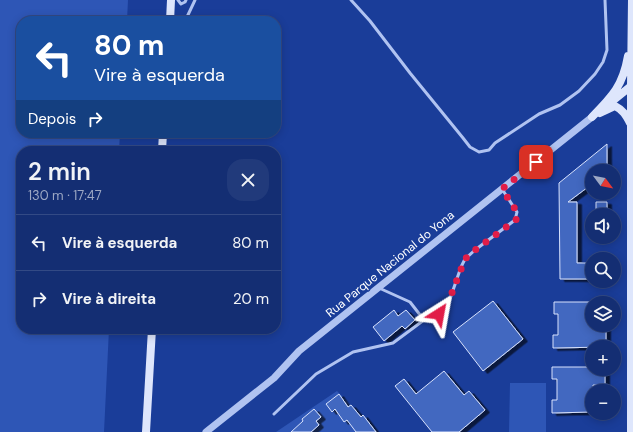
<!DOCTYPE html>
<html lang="pt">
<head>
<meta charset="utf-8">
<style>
	body { margin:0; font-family:"DM Sans",sans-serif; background:#213a7b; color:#f1f3f6; height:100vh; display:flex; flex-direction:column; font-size:15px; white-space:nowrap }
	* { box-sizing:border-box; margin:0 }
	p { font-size:13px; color:#9da8c4 }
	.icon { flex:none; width:22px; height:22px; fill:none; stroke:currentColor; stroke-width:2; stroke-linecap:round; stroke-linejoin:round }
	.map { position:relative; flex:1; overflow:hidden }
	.sheet { position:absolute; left:16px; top:146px; width:265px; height:188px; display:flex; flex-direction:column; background:#142e73; border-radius:16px; box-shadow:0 2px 10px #0003,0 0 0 1px #334a85 }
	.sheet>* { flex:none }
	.guide { position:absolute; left:16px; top:16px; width:265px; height:122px; border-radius:16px; box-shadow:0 2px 10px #0003,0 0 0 1px #334a85; background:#1a4fa0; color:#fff; overflow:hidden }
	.needle { width:26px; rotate:122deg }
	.controls { position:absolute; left:585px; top:164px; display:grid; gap:8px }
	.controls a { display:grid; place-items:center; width:36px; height:36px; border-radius:50%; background:#142e73; box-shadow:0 2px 10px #0003,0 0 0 1px #334a85; font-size:20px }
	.pin { position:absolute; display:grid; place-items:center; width:34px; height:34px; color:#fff; margin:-17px; border-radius:8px; box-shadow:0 2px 6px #0006 }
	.me { position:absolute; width:44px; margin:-22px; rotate:34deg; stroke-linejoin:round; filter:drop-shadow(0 0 3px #0008) }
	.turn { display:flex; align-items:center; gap:14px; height:84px; padding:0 12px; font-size:18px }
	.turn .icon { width:52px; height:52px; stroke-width:2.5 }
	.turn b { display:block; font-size:28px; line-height:34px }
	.then { display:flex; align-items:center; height:38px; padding:0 12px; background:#0003; gap:8px; font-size:15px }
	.round { display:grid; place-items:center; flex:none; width:42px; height:42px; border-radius:16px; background:#213a7b }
	.summary { display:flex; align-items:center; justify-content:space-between; height:68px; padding:0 12px }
	h1 { font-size:24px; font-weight:600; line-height:30px }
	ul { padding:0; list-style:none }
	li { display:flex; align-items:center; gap:12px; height:56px; padding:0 12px; border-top:1px solid #334a85 }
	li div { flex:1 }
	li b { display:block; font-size:15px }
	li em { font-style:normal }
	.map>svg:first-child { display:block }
	.green { fill:#2e56b6 }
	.building { fill:#4367c0; stroke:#d7e2fc; filter:url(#shadow) }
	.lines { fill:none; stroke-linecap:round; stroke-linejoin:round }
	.service { stroke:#b0c3f1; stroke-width:3 }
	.tertiary { stroke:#b0c3f1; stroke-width:7 }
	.secondary { stroke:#dee6fc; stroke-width:8 }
	.route { stroke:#e11d48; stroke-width:7; stroke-dasharray:0 12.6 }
	.labels { text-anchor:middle; stroke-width:3; stroke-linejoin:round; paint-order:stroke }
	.street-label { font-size:12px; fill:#fff; stroke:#1a3d99 }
</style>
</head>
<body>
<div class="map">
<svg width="633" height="432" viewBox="0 0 633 432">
	<defs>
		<filter id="shadow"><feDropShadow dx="4.5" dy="2.5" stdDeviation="0" flood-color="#0009"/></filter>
	</defs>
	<rect width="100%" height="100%" fill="#1a3d99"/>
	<path class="green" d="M0,0H128L127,21H21V133H120L119,151H21V329H109L104,432H0Z
		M510,383H546V432H509Z
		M337,391L376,432H276Z"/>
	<path class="building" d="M607,144V171H592V184L568,202H577V263H592V279H560L559,183Z
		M596,202H607V215H596Z
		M493,301L523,339L483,371L453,332Z
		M554,302H592V325H594V328H606V347L553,348V335H558V314H554Z
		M394,310L398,316L406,310L415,320L405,329L402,326L384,341L373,327Z
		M552,367H592V369H605V385H593V391H592V412L552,413V400H557V379H552Z
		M444,371L464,395L469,391L485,410L459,432H432L395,386L404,379L416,394Z
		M339,394L348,407L351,405L361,417L363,415L376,432H356L347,420L344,422L335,409L332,412L326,404Z
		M314,409L321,417L316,421L319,425L311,432H291L303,421L302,419Z"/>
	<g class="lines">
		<path class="service" d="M178,0L181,4L185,2L186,0
			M351,0L370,21L410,73L463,138L470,147L479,152L489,150L495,143L539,114L560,105L579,91L595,74L603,62L607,50L605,0
			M182,21L187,17L195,0
			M379,288L410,302L424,320
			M274,414L316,374L353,352L393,343L424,320L431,318L439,314L450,299L461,267L465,259L475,250L515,220L517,212L502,189"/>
		<path class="tertiary" d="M206,432L274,378L299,351L592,117"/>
		<path class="secondary" d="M170,21L171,0
			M610,103L631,86
			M600,113L615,106C623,110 626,115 630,123
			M592,117C613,96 623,85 628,56
			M162,151L163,133
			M146,432L152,329
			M631,432V86L632,0"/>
	</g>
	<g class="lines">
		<path class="route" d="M439,314L450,298L465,259L475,250L516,220L517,212L502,189L536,162"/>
	</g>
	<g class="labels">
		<g class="street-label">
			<text transform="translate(390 264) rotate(-39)" y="4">Rua Parque Nacional do Yona</text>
		</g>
	</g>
</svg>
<div class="controls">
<a><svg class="needle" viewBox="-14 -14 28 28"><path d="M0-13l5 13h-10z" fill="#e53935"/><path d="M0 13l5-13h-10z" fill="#9da8c4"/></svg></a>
<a><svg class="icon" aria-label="sound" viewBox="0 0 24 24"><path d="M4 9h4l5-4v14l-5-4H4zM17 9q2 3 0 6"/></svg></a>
<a><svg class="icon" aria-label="search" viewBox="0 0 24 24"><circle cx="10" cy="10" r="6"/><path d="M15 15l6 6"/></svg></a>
<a><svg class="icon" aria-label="layers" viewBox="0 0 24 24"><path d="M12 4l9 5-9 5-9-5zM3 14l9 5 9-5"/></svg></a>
<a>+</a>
<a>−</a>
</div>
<div class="pin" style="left:536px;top:162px;background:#d93025"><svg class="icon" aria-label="arrive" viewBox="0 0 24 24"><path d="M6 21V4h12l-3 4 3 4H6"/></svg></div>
<svg class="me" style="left:439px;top:314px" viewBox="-20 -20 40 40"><path d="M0-17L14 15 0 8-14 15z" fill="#e11d48" stroke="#fff" stroke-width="4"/></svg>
<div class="guide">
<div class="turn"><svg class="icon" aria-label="left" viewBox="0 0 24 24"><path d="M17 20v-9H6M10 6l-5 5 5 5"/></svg><div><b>80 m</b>Vire à esquerda</div></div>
<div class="then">Depois<svg class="icon" aria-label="right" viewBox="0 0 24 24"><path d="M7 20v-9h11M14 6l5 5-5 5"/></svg></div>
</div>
<section class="sheet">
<div class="summary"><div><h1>2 min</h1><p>130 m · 17:47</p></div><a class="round"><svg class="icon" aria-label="close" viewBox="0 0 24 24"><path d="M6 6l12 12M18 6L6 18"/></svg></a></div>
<ul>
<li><svg class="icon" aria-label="left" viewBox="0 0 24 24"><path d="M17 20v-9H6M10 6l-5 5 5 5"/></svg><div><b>Vire à esquerda</b></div><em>80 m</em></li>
<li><svg class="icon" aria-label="right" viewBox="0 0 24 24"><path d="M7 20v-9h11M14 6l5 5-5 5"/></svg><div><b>Vire à direita</b></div><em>20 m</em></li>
</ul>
</section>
</div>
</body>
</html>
